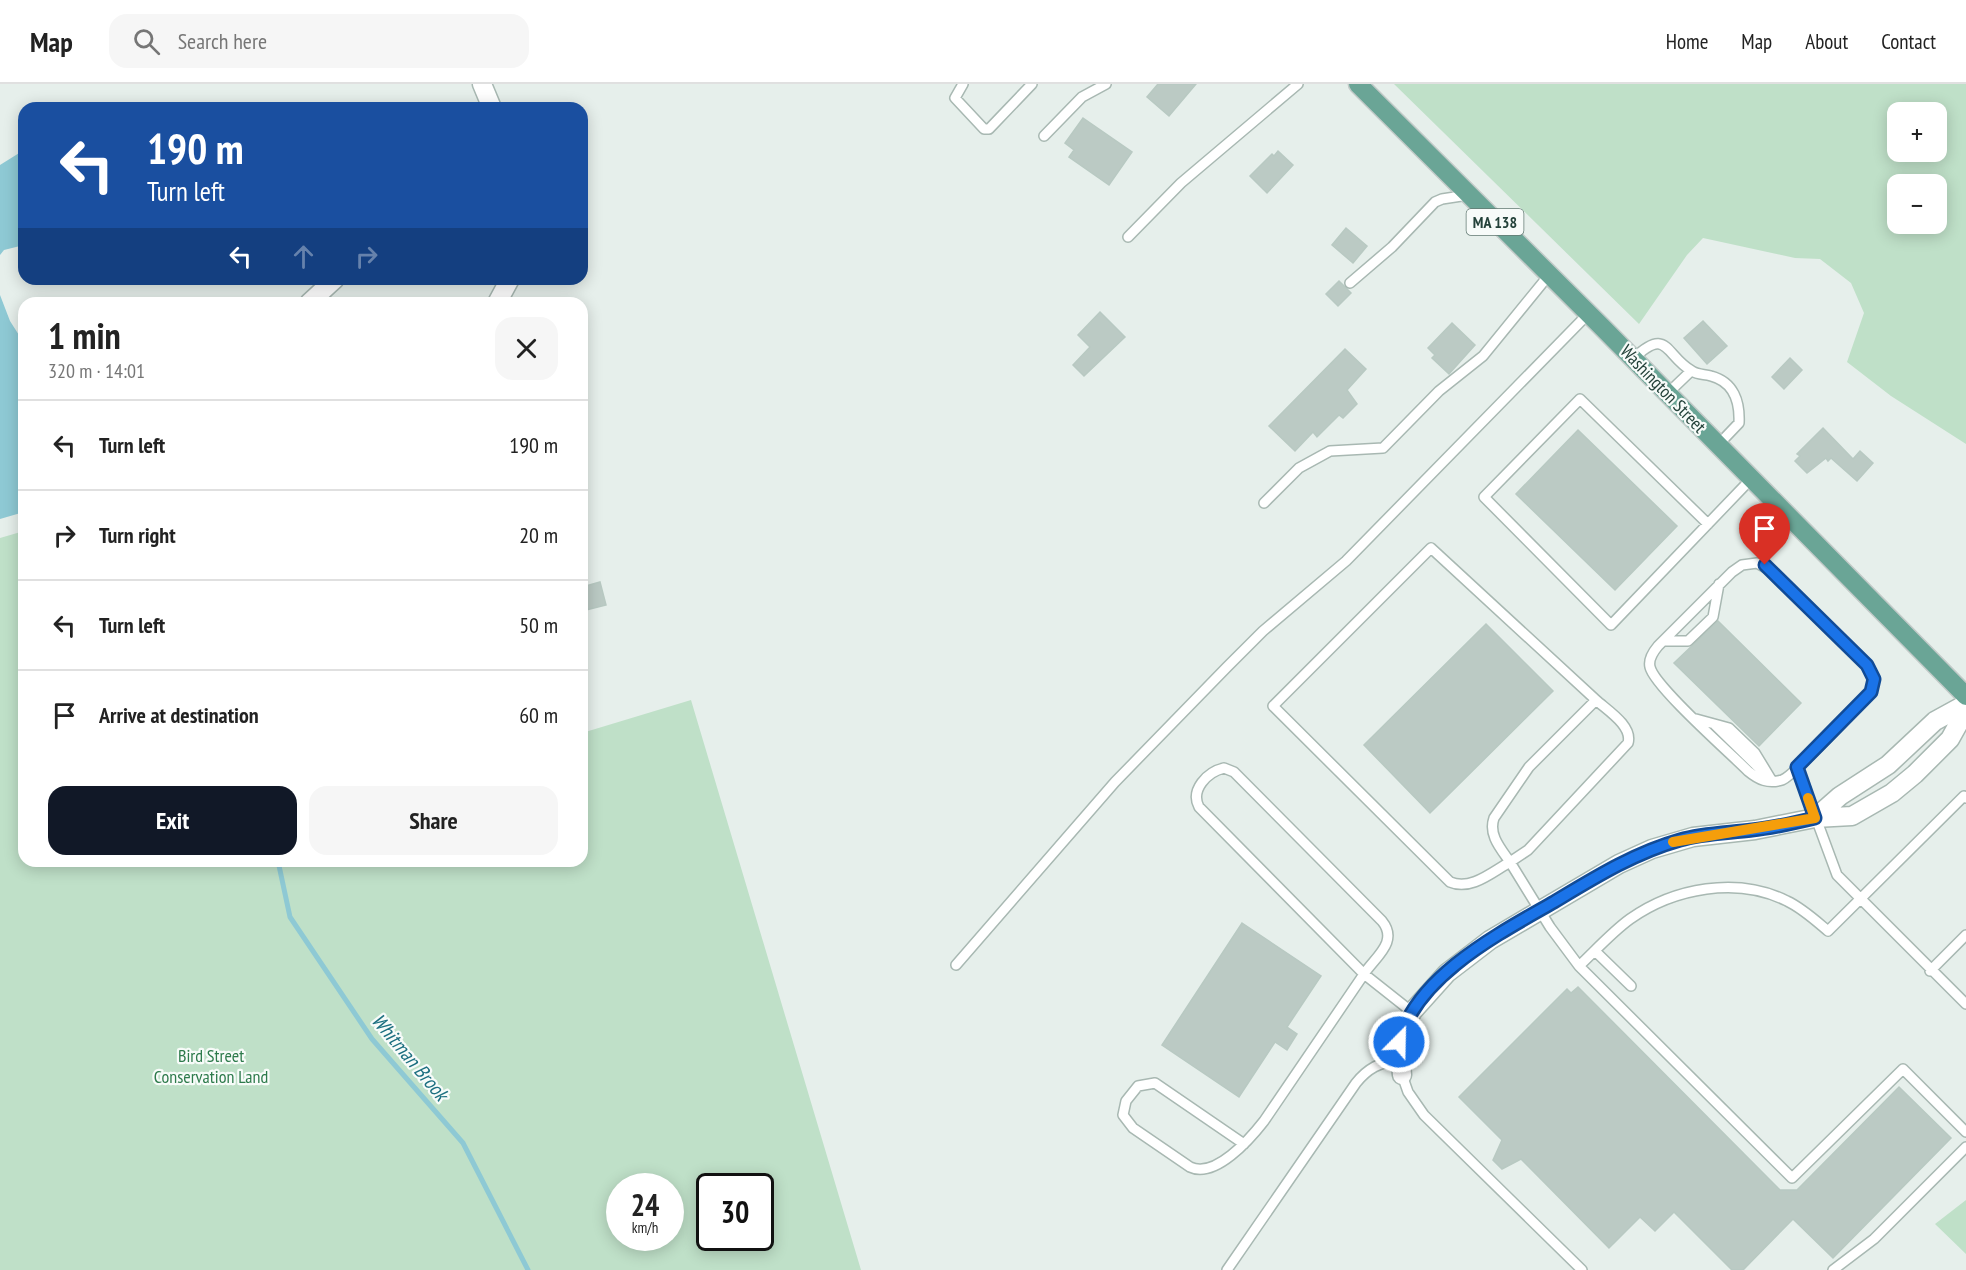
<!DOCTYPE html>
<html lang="en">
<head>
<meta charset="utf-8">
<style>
	body { margin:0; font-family:"PT Sans Narrow",sans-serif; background:#f6f6f6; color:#222; height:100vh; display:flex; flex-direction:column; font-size:22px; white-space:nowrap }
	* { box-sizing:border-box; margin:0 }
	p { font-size:20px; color:#767676 }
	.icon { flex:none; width:33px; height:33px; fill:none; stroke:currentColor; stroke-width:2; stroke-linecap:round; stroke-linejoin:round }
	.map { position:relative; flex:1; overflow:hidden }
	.panel { position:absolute; left:18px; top:213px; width:570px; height:570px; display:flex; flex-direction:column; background:#fff; border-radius:18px; box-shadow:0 3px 15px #0003 }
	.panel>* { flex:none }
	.hud { position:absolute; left:18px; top:18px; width:570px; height:183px; border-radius:18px; box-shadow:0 3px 15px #0003; background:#1a4fa0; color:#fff; overflow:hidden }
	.controls { position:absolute; left:1887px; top:18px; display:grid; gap:12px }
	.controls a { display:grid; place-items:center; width:60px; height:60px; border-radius:12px; background:#fff; box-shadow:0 3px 15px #0003; font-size:30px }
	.speed { position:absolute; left:606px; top:1089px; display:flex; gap:12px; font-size:30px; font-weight:700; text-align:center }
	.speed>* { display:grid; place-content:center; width:78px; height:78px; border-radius:50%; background:#fff; box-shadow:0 3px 15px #0003; line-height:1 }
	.speed small { font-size:15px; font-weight:400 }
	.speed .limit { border:3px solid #111; border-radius:9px; background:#fff; color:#111 }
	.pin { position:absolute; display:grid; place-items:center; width:51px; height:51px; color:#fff; margin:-62px -26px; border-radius:50% 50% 50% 0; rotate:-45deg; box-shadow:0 0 6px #0007 }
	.pin .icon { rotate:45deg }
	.me { position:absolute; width:66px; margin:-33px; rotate:23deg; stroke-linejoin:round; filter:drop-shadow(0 0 4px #0008) }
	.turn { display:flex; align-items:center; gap:21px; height:126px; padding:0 30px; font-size:27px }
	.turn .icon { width:78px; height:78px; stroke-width:2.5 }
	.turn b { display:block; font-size:42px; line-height:51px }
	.lanes { display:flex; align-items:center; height:57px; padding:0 30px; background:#0003; justify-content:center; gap:30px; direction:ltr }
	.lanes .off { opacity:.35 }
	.round { display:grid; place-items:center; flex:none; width:63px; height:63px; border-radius:18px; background:#f6f6f6 }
	.head { display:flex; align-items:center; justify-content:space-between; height:102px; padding:0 30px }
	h1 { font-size:36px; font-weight:700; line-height:45px }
	.cta { display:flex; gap:12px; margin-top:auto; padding:12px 30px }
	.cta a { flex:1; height:69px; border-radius:18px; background:#111827; color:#fff; font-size:24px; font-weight:700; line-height:69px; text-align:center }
	.cta a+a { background:#f6f6f6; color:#222 }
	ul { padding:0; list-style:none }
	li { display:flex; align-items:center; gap:18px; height:90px; padding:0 30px; border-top:2px solid #e0e0e0 }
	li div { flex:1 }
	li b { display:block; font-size:22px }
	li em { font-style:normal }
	header { display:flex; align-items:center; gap:36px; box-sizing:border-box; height:84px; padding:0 30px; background:#fff; border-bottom:2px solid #e0e0e0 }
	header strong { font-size:28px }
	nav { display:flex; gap:33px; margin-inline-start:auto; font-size:21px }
	.search { width:420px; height:54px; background:#f6f6f6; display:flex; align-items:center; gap:15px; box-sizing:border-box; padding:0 21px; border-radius:18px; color:#767676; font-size:22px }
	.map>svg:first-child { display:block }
	.green { fill:#bfe0c8; fill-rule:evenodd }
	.water { fill:#8ec9d4 }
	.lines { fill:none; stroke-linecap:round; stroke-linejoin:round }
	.stream { stroke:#8ec9d4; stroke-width:5 }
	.building { fill:#bbcac4; stroke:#b8c9c2; stroke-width:1.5 }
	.lane-casing { stroke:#a8b8b2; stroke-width:12 }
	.street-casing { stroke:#a8b8b2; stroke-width:21 }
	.primary-casing { stroke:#c2cac8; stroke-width:21 }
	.lane { stroke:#fff; stroke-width:9 }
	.street { stroke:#fff; stroke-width:18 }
	.primary { stroke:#6aa596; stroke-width:18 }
	.route-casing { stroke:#114b97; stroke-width:15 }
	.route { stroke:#1a73e8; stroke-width:10 }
	.slow { stroke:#f59e0b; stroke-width:10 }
	.labels { text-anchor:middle; stroke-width:4.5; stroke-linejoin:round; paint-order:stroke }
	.shield { fill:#f7fbf9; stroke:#637a73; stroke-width:1.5 }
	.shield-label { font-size:16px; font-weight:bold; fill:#24423a }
	.street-label { font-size:18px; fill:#24423a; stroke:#f7fbf9 }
	.park-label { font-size:18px; fill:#2d7a4b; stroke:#f7fbf9 }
	.water-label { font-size:20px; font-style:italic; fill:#1c6f80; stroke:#f7fbf9 }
</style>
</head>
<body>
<header>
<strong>Map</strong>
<div class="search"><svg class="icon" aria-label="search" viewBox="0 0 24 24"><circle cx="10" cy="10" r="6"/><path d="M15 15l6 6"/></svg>Search here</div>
<nav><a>Home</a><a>Map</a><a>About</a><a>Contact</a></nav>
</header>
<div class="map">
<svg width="1966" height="1186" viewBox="0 0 1966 1186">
	<rect width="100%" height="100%" fill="#e6efeb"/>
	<path class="green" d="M1394,0H1966V360L1891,312L1847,278L1864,229L1851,199L1820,175L1795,174L1703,154L1687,171L1639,240ZM1898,28H1936V68H1898ZM1898,100H1936V140H1898Z
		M24,447V777H582V649L691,616L861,1186H0V454ZM620,1102H670V1154H620ZM710,1102H760V1154H710Z
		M1966,1116V1170L1935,1140Z"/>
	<path class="water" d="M24,66V161L4,166L0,171V81Z
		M0,211L10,237L24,259V428L0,435Z"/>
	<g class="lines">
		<path class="stream" d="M278,777L290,833L372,955L463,1059L528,1186"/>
	</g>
	<path class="building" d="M1158,0H1196L1169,32L1147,13Z
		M1083,34L1132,68L1109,101L1069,73L1074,66L1065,59Z
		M1278,67L1293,81L1267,109L1250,92L1272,70L1274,72Z
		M1346,144L1367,162L1353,179L1332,161Z
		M1339,197L1351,209L1338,222L1326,210Z
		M1100,228L1125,253L1084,292L1073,281L1090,263L1078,251Z
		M1703,237L1727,262L1707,280L1684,254Z
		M1452,239L1475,261L1449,290L1432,274L1435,271L1428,264Z
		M1345,265L1366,285L1347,306L1357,320L1343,334L1339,331L1317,353L1313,348L1295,367L1269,342Z
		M1790,274L1802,286L1784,305L1772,293Z
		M1823,344L1853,375L1860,367L1873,379L1857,397L1831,374L1828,377L1826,374L1807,389L1795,377L1800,372L1797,370Z
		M1578,346L1677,442L1615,506L1516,410Z
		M600,498L606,521L582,527V503Z
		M1718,537L1801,619L1759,662L1674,579Z
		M1486,540L1553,607L1430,729L1364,661Z
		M1242,839L1321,892L1287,943L1297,950L1287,966L1275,958L1239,1013L1162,961Z
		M1578,903L1780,1106H1797L1899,1003L1951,1054L1833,1174L1793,1135L1743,1186H1732L1674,1128L1655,1147L1640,1133L1609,1164L1521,1075L1502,1085L1493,1076L1502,1056L1459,1013L1567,905L1571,909Z"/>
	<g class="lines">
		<defs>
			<path id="lane" d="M963,0L955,14L984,45H989L1032,0
				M1044,52L1082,13L1106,0
				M1128,153L1181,99L1298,0
				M1350,199L1392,163L1435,118L1442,115L1468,111
				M1633,275C1668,241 1665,272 1692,287C1698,291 1704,290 1711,292C1734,298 1740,318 1739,339L1718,361
				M1667,310L1691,287
				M1264,419L1299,384L1330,367L1383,364L1439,307L1483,272L1549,191
				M1708,440L1580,315L1484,413L1611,541L1751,395
				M1757,479L1773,488L1867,581L1874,598L1871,608C1857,623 1794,692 1782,696C1768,700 1759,696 1748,687C1730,669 1654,602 1650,583C1648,575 1653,568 1658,562L1732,488L1742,481Z
				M1663,557H1688L1713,533L1719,500
				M1596,616C1607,626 1633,642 1628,659L1528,766L1510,778C1501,765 1488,751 1494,734L1529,683Z
				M1696,635L1729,644L1755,669L1772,697
				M1714,640L1762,687
				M1797,683L1837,791L1966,920
				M1966,714L1964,712L1828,847C1815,836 1802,824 1787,817C1737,792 1674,804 1630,835C1612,848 1596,866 1579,882L1792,1094L1903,985L1966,1048
				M1595,867L1631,902
				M956,881L1115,698L1227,583L1263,547L1346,477L1588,230
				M1579,882L1550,843L1510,778C1492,788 1471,807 1450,798L1273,622L1431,464L1596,616
				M1930,887L1966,851
				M1402,991L1408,1008L1424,1031L1582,1186
				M1244,1060L1155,999L1138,1002L1126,1017L1123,1031L1133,1044L1190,1083C1215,1095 1250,1055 1264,1037L1364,890L1199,723C1190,706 1207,688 1224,684L1234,688L1382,837C1399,858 1375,873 1364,890L1412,928
				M1227,1186L1356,999C1368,984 1379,979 1399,975
				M1833,1186L1874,1155L1966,1063"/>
			<path id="street" d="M482,0L492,24
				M309,219L335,195
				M497,219L510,195
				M1815,734L1840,712L1888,681L1935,637L1966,620
				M1402,991L1399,958L1412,928L1447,889L1490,856L1619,780L1652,765L1693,753L1755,746L1815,734L1852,732L1892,709L1915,690L1950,655L1966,626"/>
			<path id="primary" d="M1358,0L1602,243L1966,612"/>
		</defs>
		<use href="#lane" class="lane-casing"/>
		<use href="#street" class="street-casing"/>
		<use href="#primary" class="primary-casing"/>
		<use href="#lane" class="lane"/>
		<use href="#street" class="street"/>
		<use href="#primary" class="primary"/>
	</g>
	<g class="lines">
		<defs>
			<path id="route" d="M1399,958C1416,892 1500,849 1554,818C1594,794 1634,769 1680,756C1703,749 1728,749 1752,746C1773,744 1794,739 1815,734L1797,683L1871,608L1874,595L1867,581L1765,481"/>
		</defs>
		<use href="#route" class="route-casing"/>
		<use href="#route" class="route"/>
		<path class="slow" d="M1673,758L1815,734L1808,714"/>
	</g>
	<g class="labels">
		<rect class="shield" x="1466.5" y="125" width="57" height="26" rx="4.5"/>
		<g class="shield-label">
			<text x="1495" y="144">MA 138</text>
		</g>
		<g class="street-label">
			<text transform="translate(1663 305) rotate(46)" y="6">Washington Street</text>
		</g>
		<g class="park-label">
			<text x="211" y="978">Bird Street<tspan x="211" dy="21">Conservation Land</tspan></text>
		</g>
		<g class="water-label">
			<text transform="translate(410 973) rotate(50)" y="7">Whitman Brook</text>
		</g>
	</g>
</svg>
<div class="controls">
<a>+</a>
<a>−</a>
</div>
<div class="speed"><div>24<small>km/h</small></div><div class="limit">30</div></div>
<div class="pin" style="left:1765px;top:481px;background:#d93025"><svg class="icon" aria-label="arrive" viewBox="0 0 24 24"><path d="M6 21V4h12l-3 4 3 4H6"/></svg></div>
<svg class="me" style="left:1399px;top:958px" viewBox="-20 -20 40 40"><circle r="17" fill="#1a73e8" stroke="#fff" stroke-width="3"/><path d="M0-11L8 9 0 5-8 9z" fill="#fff"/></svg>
<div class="hud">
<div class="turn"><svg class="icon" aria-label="left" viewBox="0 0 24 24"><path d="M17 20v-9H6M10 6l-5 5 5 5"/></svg><div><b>190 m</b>Turn left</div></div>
<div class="lanes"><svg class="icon" aria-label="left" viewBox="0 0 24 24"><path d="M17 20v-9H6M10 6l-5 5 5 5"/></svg><svg class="icon off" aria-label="ahead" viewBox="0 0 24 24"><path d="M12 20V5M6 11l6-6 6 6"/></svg><svg class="icon off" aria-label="right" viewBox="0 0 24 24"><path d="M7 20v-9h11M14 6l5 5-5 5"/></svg></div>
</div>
<section class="panel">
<div class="head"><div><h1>1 min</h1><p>320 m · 14:01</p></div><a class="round"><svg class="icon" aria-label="close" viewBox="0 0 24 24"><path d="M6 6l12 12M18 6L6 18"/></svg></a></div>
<ul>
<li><svg class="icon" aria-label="left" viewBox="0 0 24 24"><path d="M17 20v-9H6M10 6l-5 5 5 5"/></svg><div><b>Turn left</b></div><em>190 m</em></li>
<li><svg class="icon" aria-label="right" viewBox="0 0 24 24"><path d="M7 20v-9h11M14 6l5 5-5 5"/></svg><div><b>Turn right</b></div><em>20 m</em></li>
<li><svg class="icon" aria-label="left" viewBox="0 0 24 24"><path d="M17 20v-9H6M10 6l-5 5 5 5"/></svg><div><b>Turn left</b></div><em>50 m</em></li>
<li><svg class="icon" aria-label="arrive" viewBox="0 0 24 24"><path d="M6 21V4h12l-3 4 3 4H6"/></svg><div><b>Arrive at destination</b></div><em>60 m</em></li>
</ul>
<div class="cta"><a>Exit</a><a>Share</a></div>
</section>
</div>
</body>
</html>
